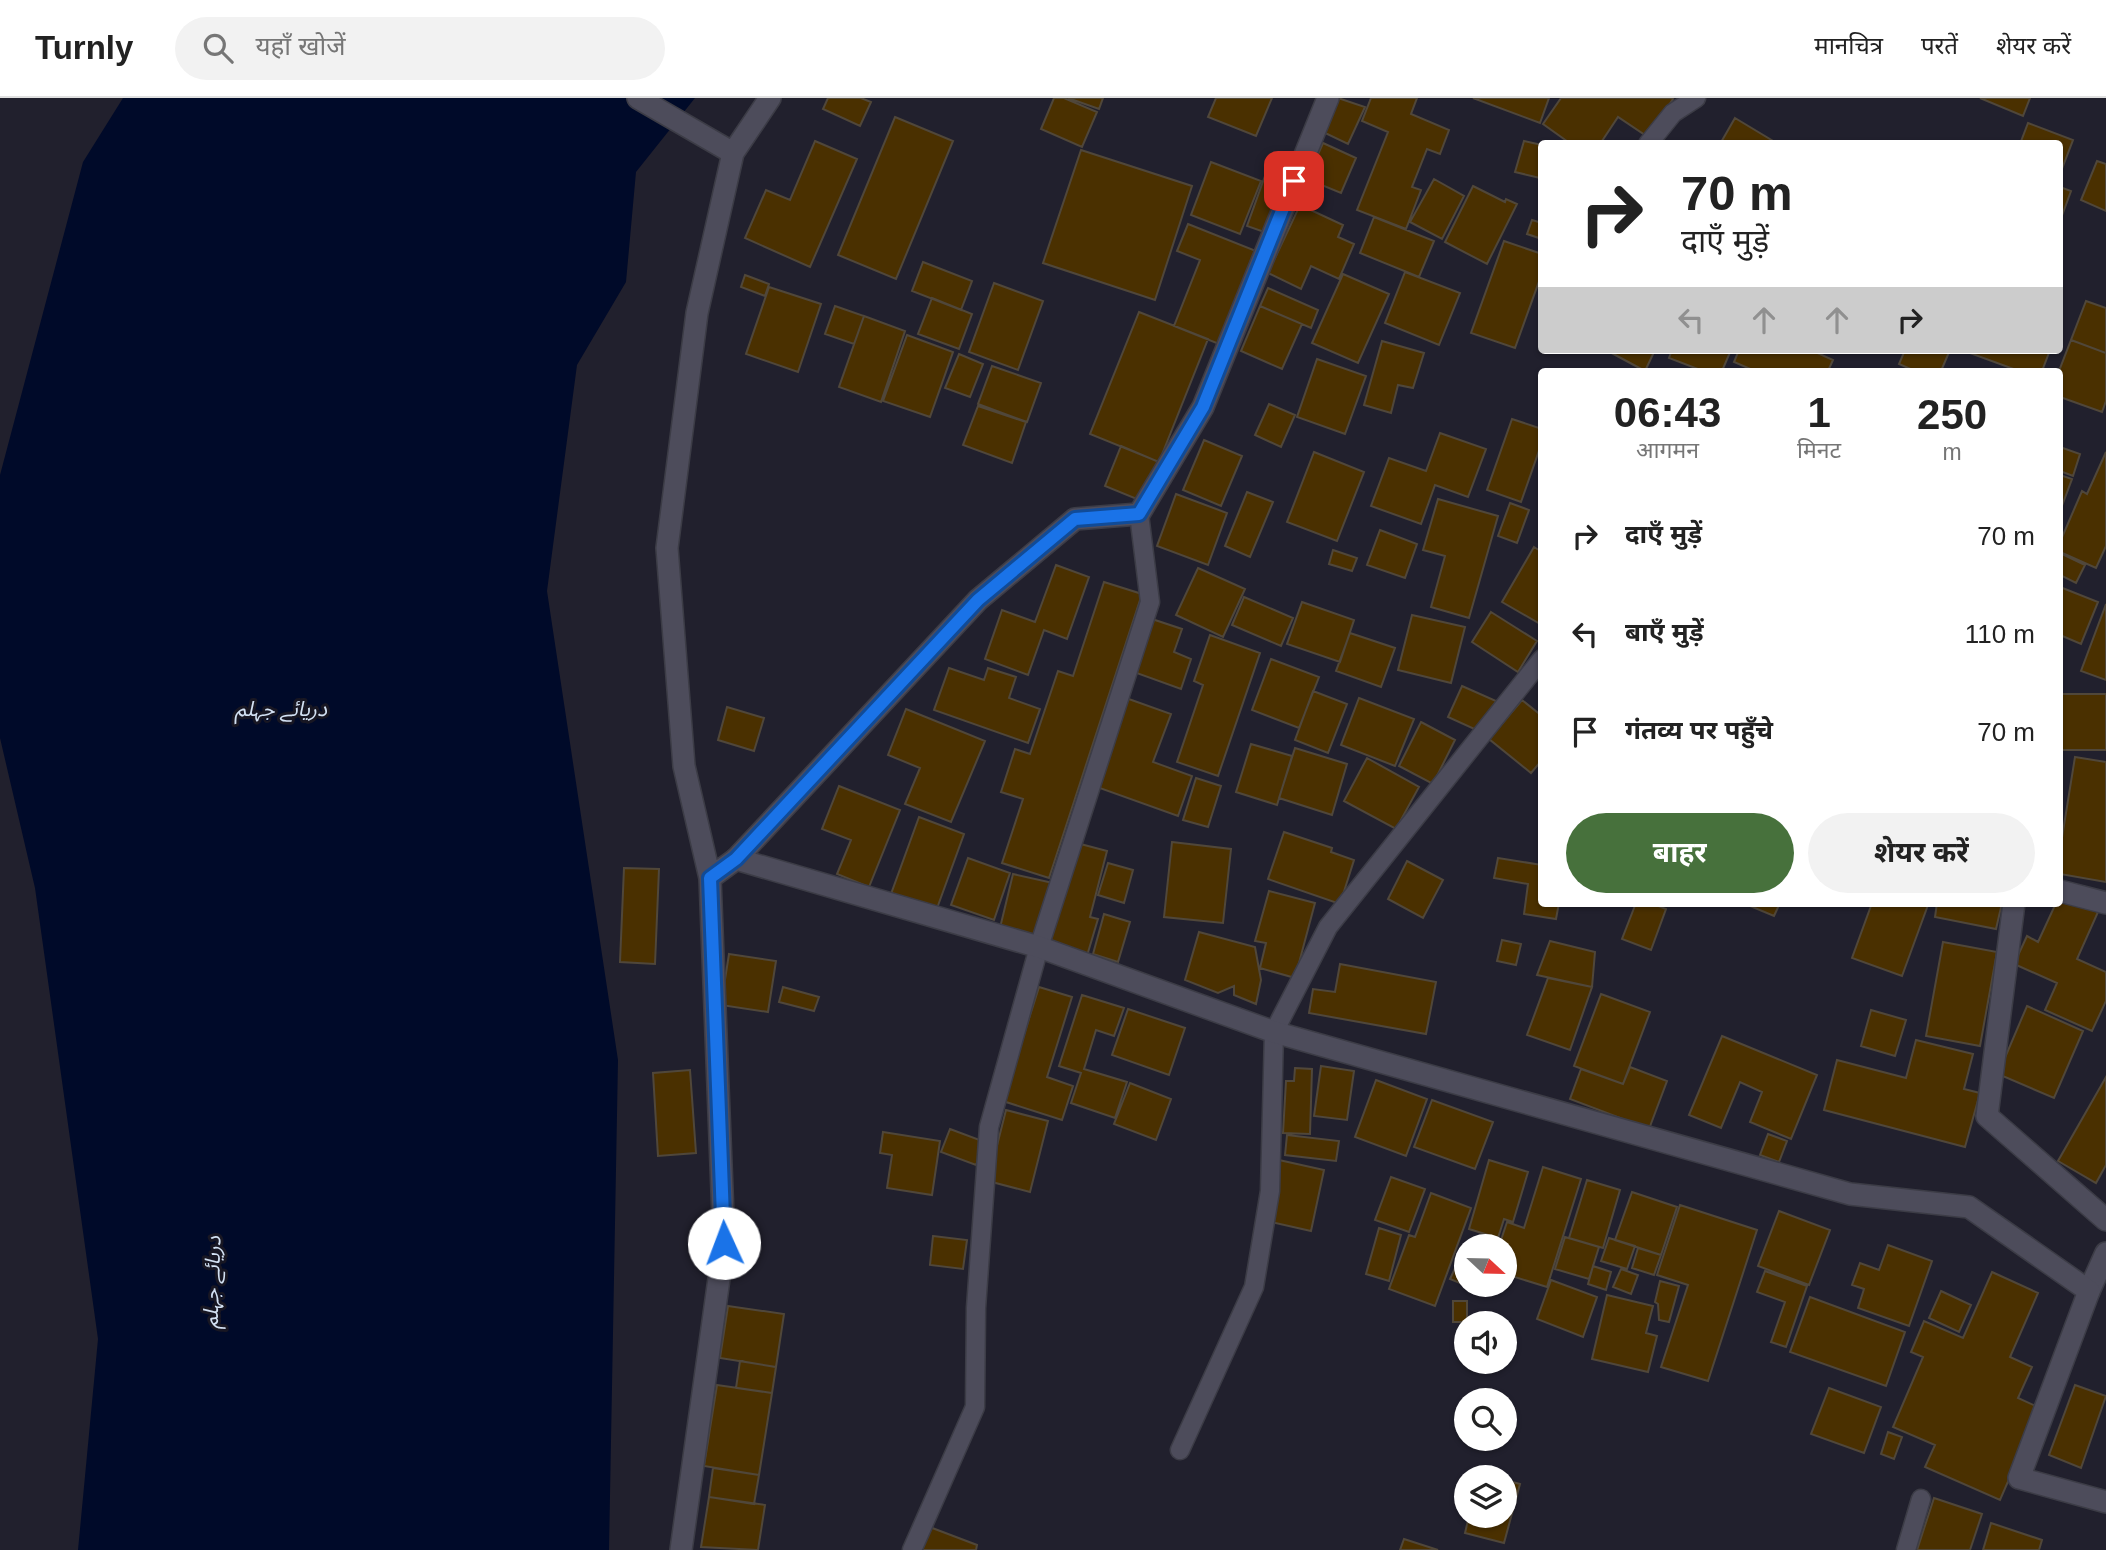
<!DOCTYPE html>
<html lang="hi">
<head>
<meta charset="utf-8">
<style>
	body { margin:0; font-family:Helvetica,"Noto Sans Arabic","Noto Sans Devanagari",sans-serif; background:#f2f2f2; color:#222; height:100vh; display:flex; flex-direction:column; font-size:26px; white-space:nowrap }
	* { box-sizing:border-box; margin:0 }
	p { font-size:23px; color:#767676 }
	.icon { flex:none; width:38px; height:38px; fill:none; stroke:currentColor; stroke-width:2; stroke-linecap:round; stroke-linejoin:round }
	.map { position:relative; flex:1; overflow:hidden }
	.panel { position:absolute; left:1538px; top:270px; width:525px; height:539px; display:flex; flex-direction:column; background:#fff; border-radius:7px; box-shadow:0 2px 5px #0004 }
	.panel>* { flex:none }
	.top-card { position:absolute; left:1538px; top:42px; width:525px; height:214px; border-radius:7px; box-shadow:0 2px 5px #0004; background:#fff; color:#222; overflow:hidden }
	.needle { width:46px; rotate:112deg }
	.buttons { position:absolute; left:1454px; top:1136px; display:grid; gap:14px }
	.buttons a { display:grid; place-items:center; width:63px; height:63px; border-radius:50%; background:#fff; box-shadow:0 2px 5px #0004; font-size:35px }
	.pin { position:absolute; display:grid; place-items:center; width:60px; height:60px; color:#fff; margin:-30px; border-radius:14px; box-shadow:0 4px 10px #0006 }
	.me { position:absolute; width:77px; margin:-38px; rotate:358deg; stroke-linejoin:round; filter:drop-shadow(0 0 5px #0008) }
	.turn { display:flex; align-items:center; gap:24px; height:147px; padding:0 28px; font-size:32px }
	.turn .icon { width:91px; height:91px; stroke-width:2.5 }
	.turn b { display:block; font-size:49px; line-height:60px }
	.lanes { display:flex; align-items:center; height:66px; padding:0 28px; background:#0003; justify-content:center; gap:35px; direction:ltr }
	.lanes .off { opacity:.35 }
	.eta { display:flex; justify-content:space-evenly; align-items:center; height:119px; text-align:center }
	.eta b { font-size:42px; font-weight:700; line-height:49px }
	.primary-button { display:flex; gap:14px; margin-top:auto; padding:14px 28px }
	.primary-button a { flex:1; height:80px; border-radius:42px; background:#47713c; color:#fff; font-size:28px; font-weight:700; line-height:80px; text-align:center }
	.primary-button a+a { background:#f2f2f2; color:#222 }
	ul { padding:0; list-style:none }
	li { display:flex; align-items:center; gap:21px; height:98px; padding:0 28px }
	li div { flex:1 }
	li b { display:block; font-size:26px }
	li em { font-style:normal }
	header { display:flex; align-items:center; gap:42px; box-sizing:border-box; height:98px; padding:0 35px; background:#fff; border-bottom:2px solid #e0e0e0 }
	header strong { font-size:33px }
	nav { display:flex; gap:38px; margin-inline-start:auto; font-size:24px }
	.search { width:490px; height:63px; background:#f2f2f2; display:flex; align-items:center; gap:18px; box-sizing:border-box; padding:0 24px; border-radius:38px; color:#767676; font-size:26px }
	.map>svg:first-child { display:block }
	.water { fill:#000a29 }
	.building { fill:#4a3000; stroke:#50473a; stroke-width:2 }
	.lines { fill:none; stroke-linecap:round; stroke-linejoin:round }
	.lane-casing { stroke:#3c3c46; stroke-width:21 }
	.street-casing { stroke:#3c3c46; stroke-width:24 }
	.secondary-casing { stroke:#3c3c46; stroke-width:24 }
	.lane { stroke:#4d4c5b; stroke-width:18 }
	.street { stroke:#4d4c5b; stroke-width:21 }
	.secondary { stroke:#4d4c5b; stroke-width:21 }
	.route-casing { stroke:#114b97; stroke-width:18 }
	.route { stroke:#1a73e8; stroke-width:12 }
	.labels { text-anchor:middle; stroke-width:6; stroke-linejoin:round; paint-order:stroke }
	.water-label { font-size:21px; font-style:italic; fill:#d3e1f3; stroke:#181723 }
</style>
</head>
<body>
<header>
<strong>Turnly</strong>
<div class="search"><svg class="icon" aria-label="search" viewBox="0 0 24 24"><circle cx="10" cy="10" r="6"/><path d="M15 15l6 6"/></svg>यहाँ खोजें</div>
<nav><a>मानचित्र</a><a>परतें</a><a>शेयर करें</a></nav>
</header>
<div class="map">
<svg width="2106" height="1452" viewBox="0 0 2106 1452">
	<rect width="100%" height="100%" fill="#21202d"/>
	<path class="water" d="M123,0H695L636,74L626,184L577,267L547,493L618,962L609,1452H78L98,1241L35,790L0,640V377L83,64Z"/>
	<path class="building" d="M828,0H861L871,4L860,28L823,11Z
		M1054,0H1064L1097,14L1082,49L1041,31Z
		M1068,0H1103L1099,11Z
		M1216,0H1272L1256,38L1208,19Z
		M1338,0L1365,9L1348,46L1323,34Z
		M1371,0H1417L1411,16L1449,32L1440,56L1427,51L1412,89L1421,92L1406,131L1357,112L1388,34L1362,23Z
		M1473,0H1549L1540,25Z
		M1561,0H1672L1673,1L1648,39L1618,19L1600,46H1571L1543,26Z
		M1980,0H2030L2023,18Z
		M895,19L953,43L896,181L838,157Z
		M1735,20L1778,46H1720Z
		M2028,25L2073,42L2060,76V46H2020Z
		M815,43L857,61L810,169L745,140L766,92L790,102Z
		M1524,43L1542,47L1540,80L1515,74Z
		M1323,45L1356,60L1341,95L1307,81Z
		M1081,52L1192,88L1155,202L1043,165Z
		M2097,63L2106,66V113L2081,102Z
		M1211,64L1261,83L1240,136L1191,117Z
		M1265,78L1285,85L1267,135L1247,128Z
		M1434,81L1464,98L1442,141L1410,124Z
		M1473,88L1505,104L1506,101L1517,106L1487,166L1445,144Z
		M2060,89L2071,93L2060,123Z
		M1300,107L1343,127L1338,139L1354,146L1339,181L1311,168L1301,191L1268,175Z
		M1374,119L1434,143L1419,179L1360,155Z
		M1532,122L1542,125V141L1527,136Z
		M1188,126L1256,153L1219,246L1174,228L1200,162L1177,153Z
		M1504,143L1542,156V175L1515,250L1471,235Z
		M923,164L972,183L961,212L912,193Z
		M1405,174L1460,195L1439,247L1385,225Z
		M1343,176L1389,196L1358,265L1312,245Z
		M745,177L769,186L765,198L741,189Z
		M994,185L1043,203L1018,272L969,254Z
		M769,189L821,206L798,274L746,256Z
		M1268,190L1318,212L1311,230L1260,208Z
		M932,200L972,216L959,251L918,236Z
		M2086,203L2106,210V255L2071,242Z
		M835,208L864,218L854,246L825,236Z
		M1260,208L1302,226L1282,271L1241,253Z
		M1139,214L1208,241L1159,364L1090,336Z
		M864,218L905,233L881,304L839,289Z
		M907,237L953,254L930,319L883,303Z
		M2071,242L2106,255V303L2102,314L2060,299L2059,273Z
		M1382,243L1424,255L1413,290L1398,287L1391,315L1364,307Z
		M1606,252H1655L1645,273Z
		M1672,252H1731L1722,273H1703L1669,260Z
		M1739,252H1811L1833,262L1828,273H1755L1734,264Z
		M1905,252H1950L1941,273H1915L1899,266Z
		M1968,252H2050L2042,273H2019L1967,254Z
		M959,256L983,266L970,299L945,290Z
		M1317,261L1366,278L1345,336L1297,319Z
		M992,268L1041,285L1027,324L978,306Z
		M1269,306L1295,317L1281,349L1255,337Z
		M978,308L1026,324L1012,365L963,347Z
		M1512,321L1542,331V344L1521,404L1487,392Z
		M1440,335L1486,351L1468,399L1435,387L1421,426L1371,408L1389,360L1426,373Z
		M1204,342L1242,358L1221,408L1183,392Z
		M1121,348L1159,364L1144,404L1105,388Z
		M2060,349L2080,356L2073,378L2060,373Z
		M1314,354L1364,374L1337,443L1287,424Z
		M2106,354V448L2096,470L2060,454V444L2082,393L2087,396Z
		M2060,377L2072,381L2060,413Z
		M1247,394L1273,404L1250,459L1225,448Z
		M1176,396L1227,415L1208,467L1157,448Z
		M1438,401L1498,418L1469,520L1431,509L1445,458L1423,452Z
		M1510,405L1529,412L1517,445L1498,438Z
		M1380,432L1417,446L1405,480L1367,467Z
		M1534,449L1542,454V527L1502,504Z
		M1333,452L1357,460L1352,473L1329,466Z
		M2060,455L2085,467L2076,485L2060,477Z
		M1056,467L1089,479L1067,541L1044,532L1028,577L985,561L1002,512L1035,524Z
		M1198,470L1245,491L1223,539L1176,517Z
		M1104,484L1142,496L1049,780L1002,765L1023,701L1001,694L1015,651L1030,656L1058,573L1073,578Z
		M2060,489L2098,504L2081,546L2060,537Z
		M1244,499L1293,520L1281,548L1232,527Z
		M1302,504L1354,522L1340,564L1287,546Z
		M2106,506V582L2081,573Z
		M1491,514L1537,543L1518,574L1472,544Z
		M1412,517L1465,529L1451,585L1398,572Z
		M1149,520L1182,531L1174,554L1191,561L1181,591L1131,573Z
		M1350,535L1395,550L1381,589L1336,573Z
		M1210,537L1260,555L1218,678L1177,664L1203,587L1194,583Z
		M1271,561L1319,579L1299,630L1252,612Z
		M949,570L984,582L988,570L1016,579L1009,600L1040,611L1028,645L934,612Z
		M1462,588L1496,603L1483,635L1448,619Z
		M1313,593L1347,606L1328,655L1295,642Z
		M2060,596H2106V652H2060Z
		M1126,600L1171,616L1153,664L1192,678L1178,718L1094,688Z
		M1359,600L1414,621L1395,668L1341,647Z
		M1522,602L1542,618V662L1531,675L1489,641Z
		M727,609L764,620L754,653L718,642Z
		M906,611L985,643L951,724L905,706L920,670L888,657Z
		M1421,624L1455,642L1433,686L1399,668Z
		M1251,646L1292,658L1277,707L1236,694Z
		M1295,650L1347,666L1332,717L1279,700Z
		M2075,659L2106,664V784L2060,776V752Z
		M1367,660L1419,689L1396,731L1344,703Z
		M1196,680L1221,688L1208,729L1183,722Z
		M839,688L900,712L869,789L837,776L851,742L822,731Z
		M919,719L964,736L936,813L891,796Z
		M1284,734L1332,750L1331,754L1354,762L1340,806L1268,781Z
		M1073,744L1107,753L1090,819L1098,821L1086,861L1045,850Z
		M1172,744L1231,751L1223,825L1164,819Z
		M968,760L1010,775L994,822L951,807Z
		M1498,760L1542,767V805H1559L1556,821L1524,816L1528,786L1494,780Z
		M1407,763L1443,782L1423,820L1388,801Z
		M1108,765L1133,772L1124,805L1098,797Z
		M624,770L659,771L655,866L620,864Z
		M1013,776L1053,785L1039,844L999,834Z
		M1269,793L1315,805L1295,880L1260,870L1266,845L1255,843Z
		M2060,797L2098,814L2077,861L2106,874V903L2092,933L2045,912L2057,885L2014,866L2027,838L2038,844L2056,805H2060Z
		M1636,805H1651L1666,811L1651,852L1622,841Z
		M1743,805H1780L1774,818Z
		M1872,805L1928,807L1902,878L1852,860Z
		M1937,805H2002L1996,831L1935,819Z
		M1104,816L1130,824L1118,864L1093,856Z
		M1199,834L1255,849L1261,882L1256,906L1234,897V888L1218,895L1185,882Z
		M1502,842L1521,846L1516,867L1497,863Z
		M1550,843L1595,854L1592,889L1537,877Z
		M1943,844L1997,854L1980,948L1926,938Z
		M729,856L776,863L768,914L721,907Z
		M1340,866L1436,884L1426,936L1309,915L1313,891L1335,894Z
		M1548,880L1592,889L1570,952L1527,937Z
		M783,889L819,899L814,913L779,904Z
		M1039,889L1072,899L1047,979L1073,988L1062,1022L1003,1003Z
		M1601,896L1650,914L1623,986L1574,968Z
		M1082,897L1124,910L1114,938L1096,932L1084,971L1127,984L1115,1020L1071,1005L1081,975L1059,968Z
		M2027,908L2083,933L2054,1000L1998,976Z
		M1128,911L1185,930L1169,977L1112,957Z
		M1871,912L1906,922L1895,958L1861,948Z
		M1722,938L1817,977L1791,1041L1750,1024L1762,994L1740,984L1721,1030L1689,1017Z
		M1916,942L1973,956L1964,991L1980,995L1965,1049L1824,1012L1837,962L1906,980Z
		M1321,968L1354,973L1347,1022L1314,1018Z
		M1630,969L1667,983L1649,1031L1570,1001L1581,971L1623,986Z
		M1295,970L1312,971L1310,1036L1283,1035L1286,983H1294Z
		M690,972L696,1055L658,1058L653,975Z
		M2106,979V1067L2096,1085L2058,1063Z
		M1376,982L1427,1001L1406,1058L1355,1039Z
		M1130,985L1171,1001L1156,1042L1114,1026Z
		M1432,1002L1493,1024L1475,1071L1414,1049Z
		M1006,1012L1048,1023L1030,1094L988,1083Z
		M950,1031L985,1044L976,1067L941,1054Z
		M883,1034L940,1043L932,1097L887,1090L892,1057L880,1055Z
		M1768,1036L1787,1043L1779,1064L1760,1057Z
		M1287,1037L1339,1043L1336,1063L1285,1057Z
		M1279,1062L1324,1072L1311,1133L1267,1123Z
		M1489,1062L1528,1074L1513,1124L1504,1121L1498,1140L1469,1131Z
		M1543,1069L1581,1081L1547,1189L1505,1176V1148H1499L1507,1124L1524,1130Z
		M1391,1079L1425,1091L1409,1134L1375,1122Z
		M1587,1082L1620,1092L1603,1150L1569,1140Z
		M1632,1094L1677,1109L1661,1157L1615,1142Z
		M1431,1095L1471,1110L1435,1208L1389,1191L1409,1137L1415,1139Z
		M1680,1107L1757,1132L1708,1283L1661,1269L1688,1187L1657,1177Z
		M1779,1113L1830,1132L1809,1187L1758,1168Z
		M1379,1130L1401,1137L1389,1183L1366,1176Z
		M933,1138L967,1142L963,1171L930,1167Z
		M1565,1139L1599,1149L1589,1181L1555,1171Z
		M1609,1140L1635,1148L1627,1171L1601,1163Z
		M1888,1147L1932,1163L1909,1228L1858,1210L1864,1191L1852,1187L1860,1165L1879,1172Z
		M1638,1150L1661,1157L1654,1177L1632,1170Z
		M1463,1153L1466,1154V1186H1473L1472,1190L1450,1181Z
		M1593,1168L1611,1174L1606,1192L1588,1186Z
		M1621,1171L1638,1177L1631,1196L1613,1189Z
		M1765,1173L1807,1188L1786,1249L1771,1244L1785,1204L1757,1194Z
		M1992,1174L2038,1195L2010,1259L2032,1269L2018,1300L2040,1310L2000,1402L1925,1369L1935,1347L1893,1329L1923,1259L1911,1254L1924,1223L1963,1240Z
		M1551,1182L1597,1199L1583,1239L1537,1221Z
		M1660,1183L1679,1188L1669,1224L1659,1222L1658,1206L1655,1204Z
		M1941,1193L1971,1207L1959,1234L1929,1220Z
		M1607,1197L1653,1208L1646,1235L1657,1238L1648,1274L1592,1261Z
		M1810,1199L1905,1234L1886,1288L1790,1254Z
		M1453,1203H1467V1224H1453Z
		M728,1208L784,1216L776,1269L720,1260Z
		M740,1263L776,1269L772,1295L736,1290Z
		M717,1287L772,1295L759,1377L704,1368Z
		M2075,1287L2106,1298L2081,1370L2049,1357Z
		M1829,1290L1881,1309L1864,1355L1811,1336Z
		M1888,1334L1902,1339L1894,1361L1881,1356Z
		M713,1370L759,1377L754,1406L709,1399Z
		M1505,1382L1520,1386L1504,1445L1465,1435L1469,1418H1505Z
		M709,1399L765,1407L758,1452L701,1449Z
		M1934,1400L1982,1416L1970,1452H1917Z
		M1991,1425L2042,1442L2039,1452H1983Z
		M927,1428L977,1447L976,1452H918Z
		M1404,1441L1438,1452H1400Z"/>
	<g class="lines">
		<defs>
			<path id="lane" d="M1648,46L1673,15L1696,0
				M1180,1352L1254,1189L1270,1093L1274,934L1328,829L1542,561
				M912,1452L975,1309L976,1210L989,1029L1039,849L1150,504L1139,416
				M1906,1452L1921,1401"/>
			<path id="street" d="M736,761L978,502L1075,421L1139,416L1203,309L1328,0
				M2060,793L2106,805
				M2014,805L1987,1018L2106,1122
				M2089,1193L2106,1155"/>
			<path id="secondary" d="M638,0L733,55
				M710,780L736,761L1039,849L1274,934L1850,1096L1969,1109L2089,1193L2019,1380L2106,1404
				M681,1452L724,1145L710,780L684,668L667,450L697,215L733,55L770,0"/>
		</defs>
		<use href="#lane" class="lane-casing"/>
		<use href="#street" class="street-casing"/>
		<use href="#secondary" class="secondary-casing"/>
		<use href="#lane" class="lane"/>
		<use href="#street" class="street"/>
		<use href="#secondary" class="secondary"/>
	</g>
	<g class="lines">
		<defs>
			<path id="route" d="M724,1145L710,780L736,761L978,502L1075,421L1139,416L1203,309L1294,83"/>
		</defs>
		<use href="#route" class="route-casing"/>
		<use href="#route" class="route"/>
	</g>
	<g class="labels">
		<g class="water-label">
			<text x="281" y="618">دریائے جہلم</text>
			<text transform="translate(212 1184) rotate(-88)" y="7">دریائے جہلم</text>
		</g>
	</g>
</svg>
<div class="buttons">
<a><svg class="needle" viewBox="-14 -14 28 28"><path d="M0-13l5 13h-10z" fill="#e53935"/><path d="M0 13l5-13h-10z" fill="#767676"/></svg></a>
<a><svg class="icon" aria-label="sound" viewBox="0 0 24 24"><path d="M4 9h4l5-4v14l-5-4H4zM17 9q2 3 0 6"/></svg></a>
<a><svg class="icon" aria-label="search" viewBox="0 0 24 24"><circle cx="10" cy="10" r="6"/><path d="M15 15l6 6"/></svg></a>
<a><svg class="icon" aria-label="layers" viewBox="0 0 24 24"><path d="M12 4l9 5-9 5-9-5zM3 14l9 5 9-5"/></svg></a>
</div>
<div class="pin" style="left:1294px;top:83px;background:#d93025"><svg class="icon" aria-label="arrive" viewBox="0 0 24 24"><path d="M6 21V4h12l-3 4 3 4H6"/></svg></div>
<svg class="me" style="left:724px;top:1145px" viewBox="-20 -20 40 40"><circle r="19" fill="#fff"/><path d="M0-13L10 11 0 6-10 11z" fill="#1a73e8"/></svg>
<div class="top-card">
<div class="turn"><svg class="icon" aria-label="right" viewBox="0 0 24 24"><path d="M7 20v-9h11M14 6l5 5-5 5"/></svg><div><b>70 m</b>दाएँ मुड़ें</div></div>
<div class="lanes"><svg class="icon off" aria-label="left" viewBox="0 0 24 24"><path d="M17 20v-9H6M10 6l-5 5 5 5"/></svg><svg class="icon off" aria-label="ahead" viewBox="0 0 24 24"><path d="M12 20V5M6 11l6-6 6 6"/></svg><svg class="icon off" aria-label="ahead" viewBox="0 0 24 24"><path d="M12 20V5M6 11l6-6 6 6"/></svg><svg class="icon" aria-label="right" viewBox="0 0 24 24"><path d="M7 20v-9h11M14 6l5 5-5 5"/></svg></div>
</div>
<section class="panel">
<div class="eta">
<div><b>06:43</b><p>आगमन</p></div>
<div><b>1</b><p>मिनट</p></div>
<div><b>250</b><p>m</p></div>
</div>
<ul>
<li><svg class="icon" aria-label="right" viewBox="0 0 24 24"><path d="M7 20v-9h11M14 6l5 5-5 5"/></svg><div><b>दाएँ मुड़ें</b></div><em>70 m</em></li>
<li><svg class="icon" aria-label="left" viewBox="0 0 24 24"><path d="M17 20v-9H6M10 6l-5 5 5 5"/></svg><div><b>बाएँ मुड़ें</b></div><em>110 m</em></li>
<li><svg class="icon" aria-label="arrive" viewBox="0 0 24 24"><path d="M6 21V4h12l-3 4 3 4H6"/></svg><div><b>गंतव्य पर पहुँचे</b></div><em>70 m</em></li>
</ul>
<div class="primary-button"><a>बाहर</a><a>शेयर करें</a></div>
</section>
</div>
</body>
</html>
